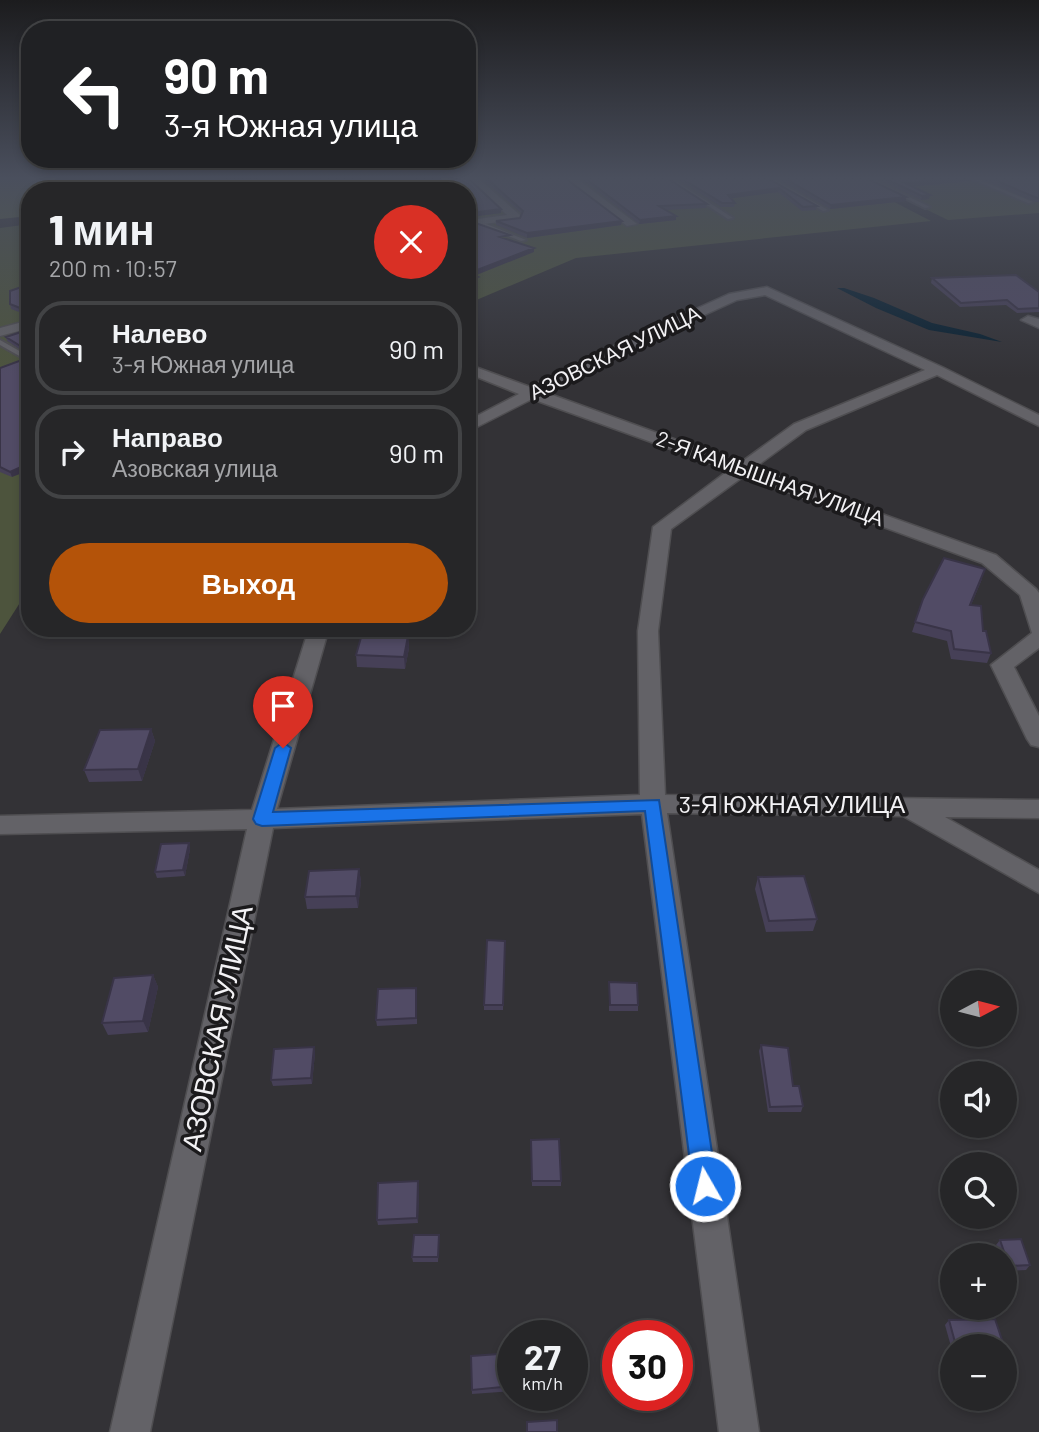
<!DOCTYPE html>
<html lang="ru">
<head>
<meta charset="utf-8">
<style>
	body { margin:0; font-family:Barlow,sans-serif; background:#323234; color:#f1f3f6; height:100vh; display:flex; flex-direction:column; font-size:26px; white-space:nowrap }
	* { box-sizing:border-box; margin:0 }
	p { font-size:23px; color:#a4a5a8 }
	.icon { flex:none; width:38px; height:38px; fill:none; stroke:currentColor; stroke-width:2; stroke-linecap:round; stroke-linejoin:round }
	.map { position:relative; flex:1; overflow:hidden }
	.side { position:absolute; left:21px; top:182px; width:455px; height:455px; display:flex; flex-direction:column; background:#262628; border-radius:28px; box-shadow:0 4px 10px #0003,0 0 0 2px #424345 }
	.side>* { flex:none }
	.hud { position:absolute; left:21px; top:21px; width:455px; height:147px; border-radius:28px; box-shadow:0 4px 10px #0003,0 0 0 2px #424345; background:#202124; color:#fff; overflow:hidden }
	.needle { width:46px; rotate:83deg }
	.fabs { position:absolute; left:940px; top:970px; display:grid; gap:14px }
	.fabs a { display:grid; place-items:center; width:77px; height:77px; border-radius:50%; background:#262628; box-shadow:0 4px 10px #0003,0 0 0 2px #424345; font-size:35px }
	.speed { position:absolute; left:497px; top:1320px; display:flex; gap:14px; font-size:35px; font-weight:700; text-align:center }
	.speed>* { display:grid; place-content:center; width:91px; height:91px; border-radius:50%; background:#262628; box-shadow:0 4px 10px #0003,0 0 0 2px #424345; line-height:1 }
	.speed small { font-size:18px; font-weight:400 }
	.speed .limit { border:10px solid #d22; background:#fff; color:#111 }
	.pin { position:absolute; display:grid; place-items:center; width:60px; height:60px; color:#fff; margin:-72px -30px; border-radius:50% 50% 50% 0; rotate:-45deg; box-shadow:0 0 7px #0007 }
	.pin .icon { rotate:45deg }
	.me { position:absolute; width:77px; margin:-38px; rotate:352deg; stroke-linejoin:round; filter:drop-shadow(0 0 5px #0008) }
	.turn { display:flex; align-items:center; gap:24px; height:147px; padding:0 28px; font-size:32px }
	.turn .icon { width:91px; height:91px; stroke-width:2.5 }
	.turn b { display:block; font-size:49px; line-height:60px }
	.round { display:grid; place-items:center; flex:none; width:74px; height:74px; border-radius:37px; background:#323234 }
	.headline { display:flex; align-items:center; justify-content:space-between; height:119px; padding:0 28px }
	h1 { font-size:42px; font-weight:800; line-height:52px }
	.button { display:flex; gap:14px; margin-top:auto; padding:14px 28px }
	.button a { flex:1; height:80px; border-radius:42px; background:#b45309; color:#fff; font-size:28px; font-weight:800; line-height:80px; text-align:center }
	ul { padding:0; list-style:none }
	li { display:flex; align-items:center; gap:21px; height:94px; margin:0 14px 10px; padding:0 14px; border:4px solid #424345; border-radius:28px }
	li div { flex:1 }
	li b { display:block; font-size:26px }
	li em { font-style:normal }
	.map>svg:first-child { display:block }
	.green { fill:#4d543d }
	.forest { fill:#576044 }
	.water { fill:#092131 }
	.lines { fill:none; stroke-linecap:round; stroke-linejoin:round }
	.lane-casing { stroke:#4f4e51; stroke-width:4 }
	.street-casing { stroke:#4f4e51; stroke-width:3 }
	.lane { fill:#636267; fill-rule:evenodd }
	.street { fill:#636267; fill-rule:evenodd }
	.wall { fill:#464057 }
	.shaded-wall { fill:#393447 }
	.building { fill:#514b65; stroke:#393447; stroke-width:2 }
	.route { fill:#1a73e8; stroke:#114b97; stroke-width:2 }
	.labels { text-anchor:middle; stroke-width:7; stroke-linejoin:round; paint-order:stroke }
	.far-street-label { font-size:21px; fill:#f2f1f4; stroke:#1b1a1c }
	.street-label { font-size:24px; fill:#f2f1f4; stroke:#1b1a1c }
	.near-street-label { font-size:28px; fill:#f2f1f4; stroke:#1b1a1c }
</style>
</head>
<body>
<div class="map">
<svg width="1039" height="1432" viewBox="0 0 1039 1432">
	<rect width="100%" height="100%" fill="#333236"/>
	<path class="green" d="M263,178H848L931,221L576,258L467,304V191H211Z
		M861,178H1039V213L948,220Z
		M30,224V587L0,634V228Z"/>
	<path class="forest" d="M0,178H224L175,191H30V216L0,219Z"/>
	<path class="water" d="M837,288H844L874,298L932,323L980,334L1002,342L929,330L876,308Z"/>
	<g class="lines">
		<defs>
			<path id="lane" d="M666,178H671L733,218L728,219Z
				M766,178H772L828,210L823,211Z
				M864,178H870L930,207L925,208Z
				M969,178H975L1033,202L1028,203Z
				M475,221H479L526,240L521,241L475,223Z
				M0,340L30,357V362L0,345Z"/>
			<path id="street" d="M468,178H478L520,215V219L477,225L467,222V215L478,219L507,215Z
				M565,178H576L637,224L627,226Z
				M767,287L942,367L1039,415V426L937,375L806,430L754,468L996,555L1036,589L1039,593V648L1014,667L1039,716V747L1031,745L1027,739L991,665L1032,633L1020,595L982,563L744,476L671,529L658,631L665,795L1039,800V818L945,817L1039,870V893L903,816L667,813L759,1432H719L642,814L273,828L150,1432H110L247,829L0,834V816L252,810L309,628H329L277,809L640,795L638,631L653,527L729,470L532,399L467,432V421L519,394L467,373V364L530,387L585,359L729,294ZM765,295L925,370L794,424L740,463L544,392L595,365L737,300Z
				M1028,316L1039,319V328L1021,320Z
				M30,320V328L0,336V328Z"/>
		</defs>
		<use href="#lane" class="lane-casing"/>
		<use href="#street" class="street-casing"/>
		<use href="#lane" class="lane"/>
		<use href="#street" class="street"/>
	</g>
	<path class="wall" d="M315,178H367L366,191H337Z
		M407,178H468L501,209V213L478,216L467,213V191H421Z
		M481,178H565L621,225L527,238L496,225V221L520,218L522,214Z
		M580,178H667L707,204L706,208L666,210L676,216V220L639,224Z
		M675,178H767L817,206L816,210L802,211L778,192L731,198L735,203L734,207H721Z
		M776,178H866L906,201L830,209Z
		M875,178H971L970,181L912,187L929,199L921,200Z
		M980,178H1039V202H1035Z
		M932,278L1039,292V312L1017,313L1006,305L960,307L931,283Z
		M30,284V316L11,309L10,304Z
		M30,329V356L7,341L6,337Z
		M0,368L12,477L0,472Z
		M982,579L971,605L983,631L991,653L987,663L951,659L947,641L912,632L923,599Z
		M408,636L409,648L405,669L357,667L356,655Z
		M151,729L155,741L142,781L89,782L84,770Z
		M189,843L190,849L185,876L157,878L155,872Z
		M359,869L361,881L358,908L307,909L305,897Z
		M758,877L817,919L813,931L766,932L755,889Z
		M505,941L503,1010H484V1005Z
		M153,975L158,987L148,1032L108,1035L102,1023Z
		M609,982L638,1005V1011H609Z
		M417,993V1024L377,1026L376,1020Z
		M761,1045L803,1106L801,1112H768L759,1051Z
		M314,1047L315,1053L312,1084L273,1086L271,1080Z
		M531,1140L561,1181V1186H532Z
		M419,1187L418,1223L378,1225L377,1220Z
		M439,1235L438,1262H413L412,1257Z
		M1000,1240L1030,1265L1026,1270L1005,1271L1004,1255H1000L996,1245Z
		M949,1320L1004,1346H952V1350L945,1325Z
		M513,1353V1391L472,1394L471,1356Z"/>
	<path class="shaded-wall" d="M971,178L970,181L905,187V183Z
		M779,188L778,192L727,199L728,195Z
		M930,195L929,199L921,200L922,196Z
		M906,197V201L830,209L831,205Z
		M501,209V213L478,216V212Z
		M676,216V220L639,224L640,220Z
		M622,221L621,225L527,238V233Z
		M534,248V252L469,278V273Z
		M478,277V281L467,285V281Z
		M30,463V470L12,477L10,472Z
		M408,636L409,648L405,669L404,657Z
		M151,729L155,741L142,781L138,769Z
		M189,843L190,849L185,876L183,870Z
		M359,869L361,881L358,908L356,896Z
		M153,975L158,987L148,1032L143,1021Z
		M314,1047L315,1053L312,1084L311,1078Z
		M418,1181L419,1187L418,1223L417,1218Z"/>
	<path class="building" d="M321,178H367L365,191H343Z
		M411,178H468L501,209L478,212L467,209V191H425Z
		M486,178H565L622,221L527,233L496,221L520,218L523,211Z
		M585,178H667L707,204L659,206L676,216L640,220Z
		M681,178H767L817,206L803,207L779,188L728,195L735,203H722Z
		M784,178H866L906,197L831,205Z
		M884,178H971L905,183L930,195L922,196Z
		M990,178H1039V198H1037Z
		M467,220L510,235L500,237L534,248L469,273L478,277L467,281Z
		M1016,275L1039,292V308L1018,309L1007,300L961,303L932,278Z
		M30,284V312L10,304V291Z
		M30,329V352L6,337Z
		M30,357V463L10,472L0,467V368Z
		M944,558L985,569L970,605L981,606L983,631H986L991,653L954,649L951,631L915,622L923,599Z
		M362,634L408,636L404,657L356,655Z
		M151,729L138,769L84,770L100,730Z
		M189,843L183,870L155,872L161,844Z
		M359,869L356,896L305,897L309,871Z
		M804,876L817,919L769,921L758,877Z
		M487,940L505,941L503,1005H484Z
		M153,975L143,1021L102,1023L114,978Z
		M609,982L637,983L638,1005H610Z
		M416,988V1018L376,1020L378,989Z
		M761,1045L788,1048L793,1086H799L803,1106L770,1107Z
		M314,1047L311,1078L271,1080L274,1049Z
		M559,1139L561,1181H532L531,1140Z
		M418,1181L417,1218L377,1220L378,1183Z
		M414,1235H439L438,1257H412Z
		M1021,1239L1030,1265L1009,1266L1000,1240Z
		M995,1319L1004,1346H956L949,1320Z
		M1004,1347L1009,1360H1004Z
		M513,1353V1386L472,1390L471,1356Z
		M557,1420V1432H527V1422Z"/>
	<linearGradient id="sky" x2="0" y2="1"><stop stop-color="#1c1c1e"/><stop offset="0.47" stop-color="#4a4f5d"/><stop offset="1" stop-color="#4a4f5d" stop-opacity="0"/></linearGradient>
	<rect width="1039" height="378" fill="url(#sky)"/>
	<path class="route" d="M283,742L291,748L273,812L659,800L717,1186L713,1195L705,1198L697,1195L693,1186L645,811L262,826L256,824L253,819L275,748Z"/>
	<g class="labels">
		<g class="far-street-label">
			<text transform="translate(615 353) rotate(-26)" y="7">АЗОВСКАЯ УЛИЦА</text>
			<text transform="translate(770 479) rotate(20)" y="7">2-Я КАМЫШНАЯ УЛИЦА</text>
		</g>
		<g class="street-label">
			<text x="792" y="813">3-Я ЮЖНАЯ УЛИЦА</text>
		</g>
		<g class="near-street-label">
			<text transform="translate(217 1028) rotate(-78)" y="10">АЗОВСКАЯ УЛИЦА</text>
		</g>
	</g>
</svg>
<div class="fabs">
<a><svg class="needle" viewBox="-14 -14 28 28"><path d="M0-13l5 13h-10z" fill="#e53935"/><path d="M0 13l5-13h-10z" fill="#a4a5a8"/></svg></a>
<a><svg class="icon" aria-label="sound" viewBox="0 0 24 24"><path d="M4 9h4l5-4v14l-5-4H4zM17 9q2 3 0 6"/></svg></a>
<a><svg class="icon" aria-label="search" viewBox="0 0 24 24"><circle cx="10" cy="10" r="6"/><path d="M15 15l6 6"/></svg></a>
<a>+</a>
<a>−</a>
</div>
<div class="speed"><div>27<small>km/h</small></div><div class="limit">30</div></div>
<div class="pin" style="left:283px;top:748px;background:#d93025"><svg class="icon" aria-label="arrive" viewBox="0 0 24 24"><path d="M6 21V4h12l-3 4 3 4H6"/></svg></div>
<svg class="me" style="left:705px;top:1186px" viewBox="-20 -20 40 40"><circle r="17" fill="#1a73e8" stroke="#fff" stroke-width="3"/><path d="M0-11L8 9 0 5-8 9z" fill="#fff"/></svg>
<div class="hud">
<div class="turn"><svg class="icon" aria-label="left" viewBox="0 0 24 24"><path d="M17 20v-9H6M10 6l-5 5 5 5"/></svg><div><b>90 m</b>3-я Южная улица</div></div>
</div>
<section class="side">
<div class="headline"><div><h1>1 мин</h1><p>200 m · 10:57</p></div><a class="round" style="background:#d93025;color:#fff"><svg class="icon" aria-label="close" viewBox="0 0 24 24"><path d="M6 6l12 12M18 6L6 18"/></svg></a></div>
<ul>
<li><svg class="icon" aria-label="left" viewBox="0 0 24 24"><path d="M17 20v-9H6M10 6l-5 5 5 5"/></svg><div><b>Налево</b><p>3-я Южная улица</p></div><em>90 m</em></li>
<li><svg class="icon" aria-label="right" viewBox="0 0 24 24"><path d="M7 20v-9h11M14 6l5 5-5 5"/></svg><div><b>Направо</b><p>Азовская улица</p></div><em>90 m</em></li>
</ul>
<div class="button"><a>Выход</a></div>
</section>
</div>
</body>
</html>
